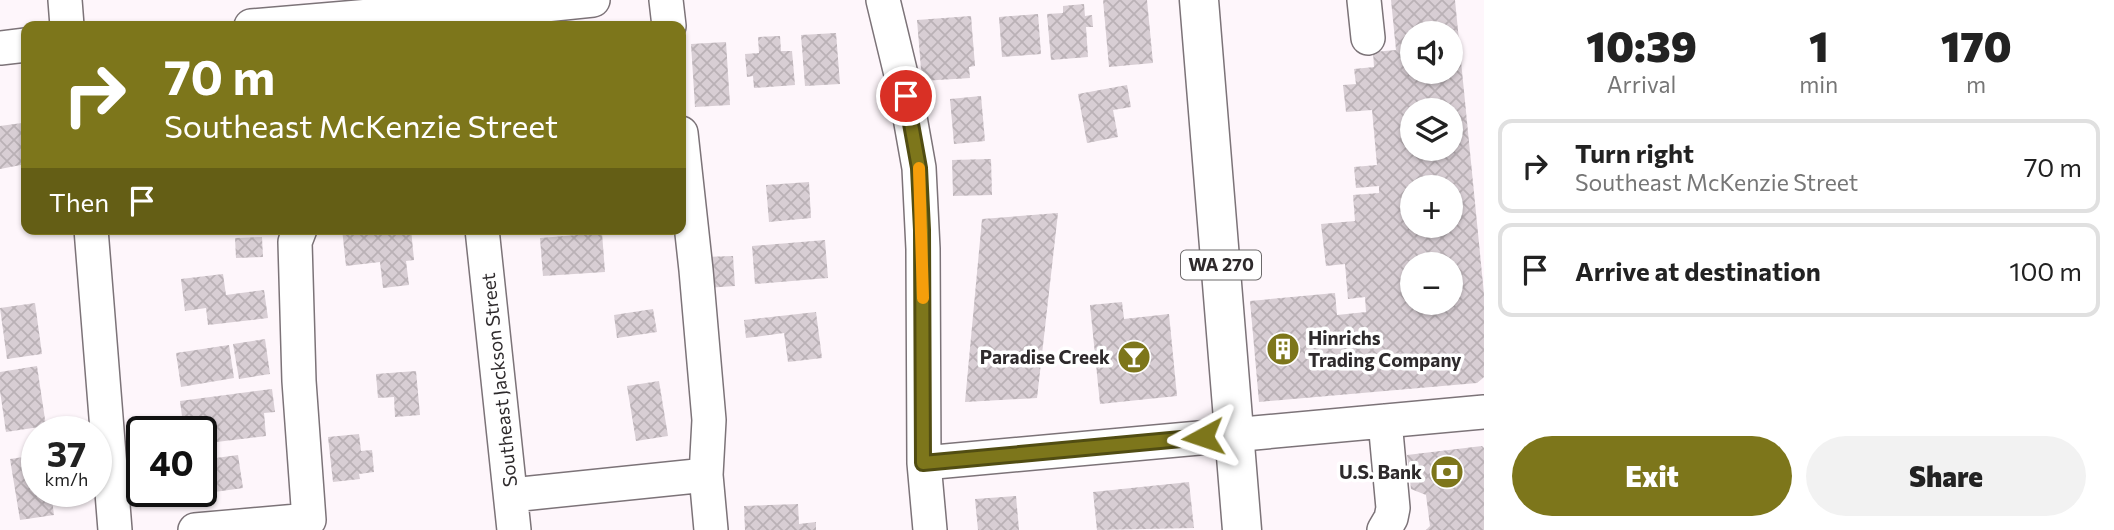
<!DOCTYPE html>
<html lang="en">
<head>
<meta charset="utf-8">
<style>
	body { margin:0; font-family:Commissioner,sans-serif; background:#f2f2f2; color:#222; height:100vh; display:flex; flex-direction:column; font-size:26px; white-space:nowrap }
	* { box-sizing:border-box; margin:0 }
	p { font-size:23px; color:#767676 }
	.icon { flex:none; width:38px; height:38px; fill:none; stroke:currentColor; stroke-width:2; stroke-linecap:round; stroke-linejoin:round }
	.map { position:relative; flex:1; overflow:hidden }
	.panel { display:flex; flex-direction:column; background:#fff; width:630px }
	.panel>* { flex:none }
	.top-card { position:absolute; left:21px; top:21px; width:665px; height:214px; border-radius:14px; box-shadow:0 2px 5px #0004; background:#7d761b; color:#fff; overflow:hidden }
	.controls { position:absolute; left:1400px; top:21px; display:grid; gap:14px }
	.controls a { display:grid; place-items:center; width:63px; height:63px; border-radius:50%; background:#fff; box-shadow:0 2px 5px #0004; font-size:35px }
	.speed { position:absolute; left:21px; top:416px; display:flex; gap:14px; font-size:35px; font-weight:700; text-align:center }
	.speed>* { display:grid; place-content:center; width:91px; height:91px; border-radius:50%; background:#fff; box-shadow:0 2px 5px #0004; line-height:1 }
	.speed small { font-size:18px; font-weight:400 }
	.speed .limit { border:4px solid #111; border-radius:10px; background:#fff; color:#111 }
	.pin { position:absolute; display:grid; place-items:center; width:60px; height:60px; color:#fff; margin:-30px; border:4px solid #fff; border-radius:50%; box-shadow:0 2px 7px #0007 }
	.me { position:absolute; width:77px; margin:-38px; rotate:265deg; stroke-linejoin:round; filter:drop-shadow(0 0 5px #0008) }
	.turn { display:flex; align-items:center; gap:24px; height:147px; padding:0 28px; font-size:32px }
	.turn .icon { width:91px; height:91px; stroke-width:2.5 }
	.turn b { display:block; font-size:49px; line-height:60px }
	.then { display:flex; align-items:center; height:66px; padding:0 28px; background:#0003; gap:14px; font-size:26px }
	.eta { display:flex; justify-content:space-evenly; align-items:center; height:119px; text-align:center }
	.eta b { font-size:42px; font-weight:800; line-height:49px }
	.primary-button { display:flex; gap:14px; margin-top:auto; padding:14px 28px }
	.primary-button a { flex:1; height:80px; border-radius:42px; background:#7d761b; color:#fff; font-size:28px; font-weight:800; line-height:80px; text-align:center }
	.primary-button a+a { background:#f2f2f2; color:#222 }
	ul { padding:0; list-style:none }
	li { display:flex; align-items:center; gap:21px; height:94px; margin:0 14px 10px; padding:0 14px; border:4px solid #e0e0e0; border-radius:14px }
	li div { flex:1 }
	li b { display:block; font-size:26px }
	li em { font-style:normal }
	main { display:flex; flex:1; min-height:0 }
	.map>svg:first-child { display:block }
	.building { fill:url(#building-cross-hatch); fill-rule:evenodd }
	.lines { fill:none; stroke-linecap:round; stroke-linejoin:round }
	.minor-casing { stroke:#7c7378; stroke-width:36 }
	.major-casing { stroke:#7c7378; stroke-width:41 }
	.minor { stroke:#fff; stroke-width:33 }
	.major { stroke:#fff; stroke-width:38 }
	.route-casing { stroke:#514d12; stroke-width:18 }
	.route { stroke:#7d761b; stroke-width:12 }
	.slow { stroke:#f59e0b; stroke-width:12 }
	.labels { text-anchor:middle; stroke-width:7; stroke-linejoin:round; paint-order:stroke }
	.shield { fill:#fff; stroke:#6d6a6b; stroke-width:2 }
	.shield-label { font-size:18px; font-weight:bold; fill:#2e2a2c }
	.poi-label { font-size:19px; font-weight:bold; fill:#2e2a2c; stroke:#fff; text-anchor:end }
	.street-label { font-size:19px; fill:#2e2a2c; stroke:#fff }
</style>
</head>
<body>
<main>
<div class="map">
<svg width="1484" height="530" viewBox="0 0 1484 530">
	<defs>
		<pattern id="building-cross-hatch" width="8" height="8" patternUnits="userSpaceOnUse" patternTransform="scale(1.75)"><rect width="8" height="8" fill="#d8ced4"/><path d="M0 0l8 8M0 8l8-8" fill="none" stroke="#bab1b6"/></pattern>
	</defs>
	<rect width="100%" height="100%" fill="#fef6fb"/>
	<path class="building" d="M1103,0H1147L1153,63L1109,67Z
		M1391,0H1455L1484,294V377L1477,383L1259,402L1250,301L1335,293L1337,315L1366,312L1365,297L1348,299L1345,264L1326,266L1321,224L1355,221L1353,195L1379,193V186L1356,188L1354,167L1377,165L1372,110L1346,112L1343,85L1356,84L1354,69L1374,67L1373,52L1396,50ZM1412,33H1451V72H1412ZM1412,110H1451V149H1412ZM1412,187H1451V226H1412ZM1412,264H1451V303H1412Z
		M1084,4L1085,16L1092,15L1093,27H1086L1088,57L1051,60L1047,14L1063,13V6Z
		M1038,14L1041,54L1002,57L999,17Z
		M971,16L975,66L969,67L970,78L922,81L917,20Z
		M836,33L840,84L805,86L801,35Z
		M780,36L781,51H792L795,85L754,88L753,76L747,77L745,54L759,53L758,37Z
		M726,42L730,105L695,107L691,44Z
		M1127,85L1131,107L1113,110L1118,137L1087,143L1078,94Z
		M981,96L985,141L954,144L950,99Z
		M22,123L26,164L0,169V126Z
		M991,159L992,195L953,196L952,160Z
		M809,182L811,218L769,222L766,185Z
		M1058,213L1037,398L965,402L982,219Z
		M342,229H411L414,260L406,261L409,285L383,288L380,262L346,266Z
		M602,233L605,272L543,276L540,238Z
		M262,237L263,257L236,258L235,238Z
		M825,240L828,278L755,284L752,246Z
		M733,256L735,286L706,288L704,257Z
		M223,274L226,295L264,290L268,318L208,325L206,308L185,311L181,279Z
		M1122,302L1124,319L1169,314L1177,396L1100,404L1090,305Z
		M35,303L42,354L7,359L0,308Z
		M653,309L657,332L617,338L614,315Z
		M816,312L822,358L788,362L784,333L746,338L744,320Z
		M265,339L270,374L239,379L233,344Z
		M229,345L234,378L181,387L176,353Z
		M37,366L46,426L6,432L0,391V372Z
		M416,371L420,415L395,417L394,397L378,398L376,374Z
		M659,381L668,436L636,441L627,386Z
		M272,389L275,412L264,413L266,436L208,443L207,430L184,432L180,401Z
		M359,434L361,451L372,450L374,472L359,474L360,479L333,482L328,437Z
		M1482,446L1484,448V530H1426L1430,526L1426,495L1411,489L1407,455Z
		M37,455V492H51L54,515L20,520L10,459Z
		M238,455L243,488L179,497V492H201V460Z
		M1189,482L1194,528L1097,530L1093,492Z
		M1016,496L1019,530H978L975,499Z
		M798,504L799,524L816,522V530H745L744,506Z"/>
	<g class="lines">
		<defs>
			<path id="minor" d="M65,0L67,26
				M666,0L669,26
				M883,0L906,95L919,168L923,249L924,463L930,530
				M1364,0L1368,38
				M251,26L405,13L459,14L593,0
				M0,48L26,45
				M681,133L696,270L709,420L706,475L711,530
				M91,229L115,530
				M482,229L514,530
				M924,463L1484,412
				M512,495L706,475
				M195,530L309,520L299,381L295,242L300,229
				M1384,530L1391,518L1393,508L1385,421"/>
			<path id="major" d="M1199,0L1242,530"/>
		</defs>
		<use href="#minor" class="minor-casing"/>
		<use href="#major" class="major-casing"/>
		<use href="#minor" class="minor"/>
		<use href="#major" class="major"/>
	</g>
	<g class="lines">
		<defs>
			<path id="route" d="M906,96L919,168L922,230L923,463L1203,437"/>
		</defs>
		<use href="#route" class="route-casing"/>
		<use href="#route" class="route"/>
		<path class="slow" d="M919,168L923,298"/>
	</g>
	<defs>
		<symbol id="building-disc" viewBox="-11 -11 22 22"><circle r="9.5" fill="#7d761b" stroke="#fff"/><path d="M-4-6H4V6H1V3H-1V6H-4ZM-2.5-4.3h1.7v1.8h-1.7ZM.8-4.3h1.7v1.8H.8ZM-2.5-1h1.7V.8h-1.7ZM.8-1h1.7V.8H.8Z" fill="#fff"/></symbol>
		<symbol id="bar-disc" viewBox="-11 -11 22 22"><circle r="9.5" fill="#7d761b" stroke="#fff"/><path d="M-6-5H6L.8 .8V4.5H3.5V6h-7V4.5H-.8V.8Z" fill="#fff"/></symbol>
		<symbol id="bank-disc" viewBox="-11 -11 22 22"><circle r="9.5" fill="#7d761b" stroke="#fff"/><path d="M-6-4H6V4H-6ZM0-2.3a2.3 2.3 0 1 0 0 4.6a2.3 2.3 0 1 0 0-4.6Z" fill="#fff"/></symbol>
	</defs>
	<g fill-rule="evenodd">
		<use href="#building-disc" x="1264" y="330" width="38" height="38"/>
		<use href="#bar-disc" x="1115" y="338" width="38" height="38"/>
		<use href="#bank-disc" x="1428" y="453" width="38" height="38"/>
	</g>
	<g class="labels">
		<rect class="shield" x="1181" y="250.5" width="80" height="29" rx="5"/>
		<g class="shield-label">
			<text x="1221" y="271">WA 270</text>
		</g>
		<g class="poi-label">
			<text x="1308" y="345" text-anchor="start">Hinrichs<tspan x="1308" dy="22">Trading Company</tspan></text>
			<text x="1110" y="364">Paradise Creek</text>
			<text x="1422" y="479">U.S. Bank</text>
		</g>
		<g class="street-label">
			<text transform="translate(499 380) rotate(-96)" y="7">Southeast Jackson Street</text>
		</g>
	</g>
</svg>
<div class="controls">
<a><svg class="icon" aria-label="sound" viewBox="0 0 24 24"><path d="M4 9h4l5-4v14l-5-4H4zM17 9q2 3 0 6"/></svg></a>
<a><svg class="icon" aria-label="layers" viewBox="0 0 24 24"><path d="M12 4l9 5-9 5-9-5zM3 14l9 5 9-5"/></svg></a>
<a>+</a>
<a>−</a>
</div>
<div class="speed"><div>37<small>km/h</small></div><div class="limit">40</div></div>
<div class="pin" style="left:906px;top:96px;background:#d93025"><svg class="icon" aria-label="arrive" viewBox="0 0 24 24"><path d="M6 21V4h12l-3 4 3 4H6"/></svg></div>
<svg class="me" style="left:1203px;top:437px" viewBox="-20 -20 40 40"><path d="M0-17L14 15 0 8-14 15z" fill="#7d761b" stroke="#fff" stroke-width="4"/></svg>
<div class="top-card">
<div class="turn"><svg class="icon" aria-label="right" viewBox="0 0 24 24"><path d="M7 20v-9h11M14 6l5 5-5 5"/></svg><div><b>70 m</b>Southeast McKenzie Street</div></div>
<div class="then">Then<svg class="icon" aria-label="arrive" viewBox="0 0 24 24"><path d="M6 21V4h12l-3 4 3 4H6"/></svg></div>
</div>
</div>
<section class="panel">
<div class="eta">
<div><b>10:39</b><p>Arrival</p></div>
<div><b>1</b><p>min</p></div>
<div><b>170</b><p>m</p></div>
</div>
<ul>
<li><svg class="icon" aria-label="right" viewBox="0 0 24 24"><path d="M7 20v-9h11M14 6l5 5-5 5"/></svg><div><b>Turn right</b><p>Southeast McKenzie Street</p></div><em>70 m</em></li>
<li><svg class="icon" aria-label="arrive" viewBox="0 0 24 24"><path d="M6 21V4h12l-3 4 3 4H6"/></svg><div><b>Arrive at destination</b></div><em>100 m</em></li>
</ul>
<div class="primary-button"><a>Exit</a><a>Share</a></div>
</section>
</main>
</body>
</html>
